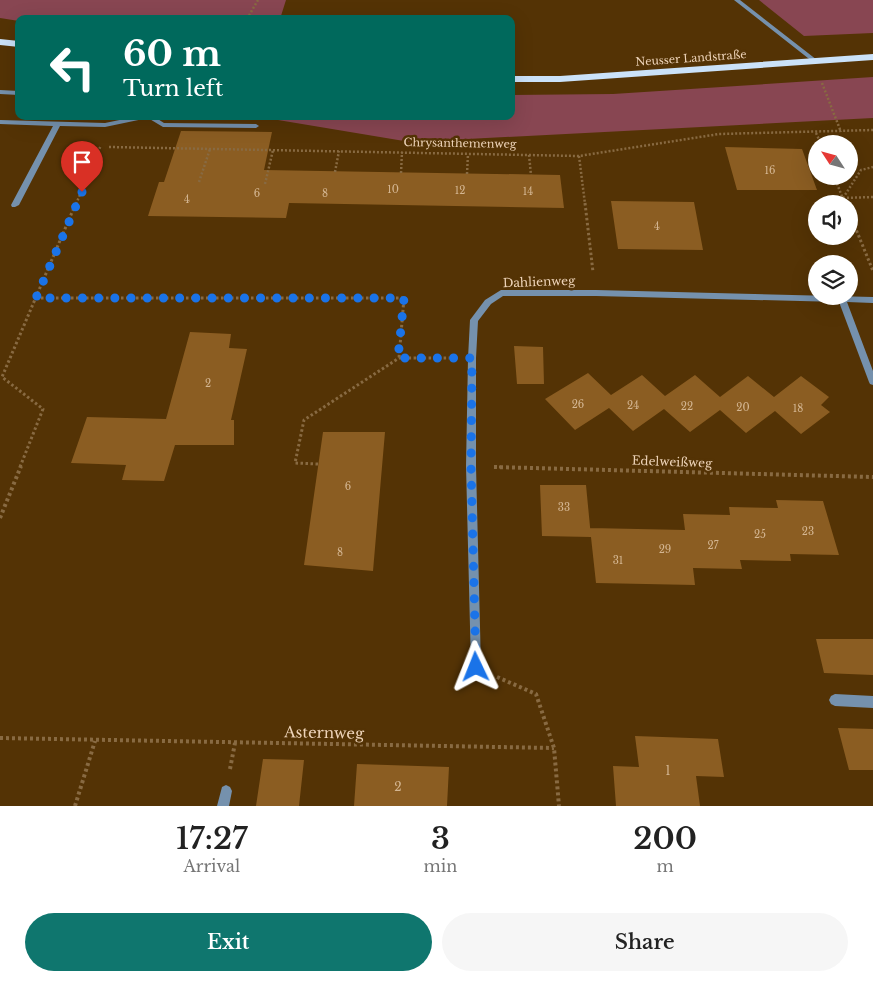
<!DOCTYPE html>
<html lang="en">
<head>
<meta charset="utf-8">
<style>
	body { margin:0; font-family:"Libre Baskerville",serif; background:#f6f6f6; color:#222; height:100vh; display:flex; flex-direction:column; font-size:19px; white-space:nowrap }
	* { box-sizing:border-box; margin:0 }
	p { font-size:16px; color:#767676 }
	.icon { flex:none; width:28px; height:28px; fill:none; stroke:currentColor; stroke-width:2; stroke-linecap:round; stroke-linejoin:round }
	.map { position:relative; height:806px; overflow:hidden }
	.sheet { display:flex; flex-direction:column; background:#fff; flex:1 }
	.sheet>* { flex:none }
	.guide { position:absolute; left:15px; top:15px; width:500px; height:105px; border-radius:10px; box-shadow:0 5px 20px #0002; background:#00695c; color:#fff; overflow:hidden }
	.needle { width:32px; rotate:306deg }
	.buttons { position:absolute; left:808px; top:135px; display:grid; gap:10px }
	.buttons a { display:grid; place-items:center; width:50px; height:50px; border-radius:50%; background:#fff; box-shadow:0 5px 20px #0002; font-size:25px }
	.pin { position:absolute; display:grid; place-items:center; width:42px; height:42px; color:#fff; margin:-51px -21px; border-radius:50% 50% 50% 0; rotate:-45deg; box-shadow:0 0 5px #0007 }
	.pin .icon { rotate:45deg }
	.me { position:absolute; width:55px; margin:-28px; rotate:358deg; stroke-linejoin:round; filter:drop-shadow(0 0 4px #0008) }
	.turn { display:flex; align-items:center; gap:18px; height:105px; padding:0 25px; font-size:22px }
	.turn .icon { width:65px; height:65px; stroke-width:2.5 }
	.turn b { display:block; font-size:35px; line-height:42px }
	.eta { display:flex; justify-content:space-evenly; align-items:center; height:85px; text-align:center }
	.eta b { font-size:30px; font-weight:600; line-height:35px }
	.cta { display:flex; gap:10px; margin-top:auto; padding:10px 25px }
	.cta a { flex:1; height:58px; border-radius:30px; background:#0f766e; color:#fff; font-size:20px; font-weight:600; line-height:58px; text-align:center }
	.cta a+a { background:#f6f6f6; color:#222 }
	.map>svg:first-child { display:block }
	.green { fill:#884652 }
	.building { fill:#8b5d22 }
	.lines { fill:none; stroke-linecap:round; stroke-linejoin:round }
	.path-far2 { stroke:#886a42; stroke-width:2.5; stroke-dasharray:2 2; stroke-linecap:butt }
	.path-far1 { stroke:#886a42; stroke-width:3; stroke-dasharray:2.5 2.5; stroke-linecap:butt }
	.path { stroke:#886a42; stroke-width:4; stroke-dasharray:3 3; stroke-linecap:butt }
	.minor { fill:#7591ad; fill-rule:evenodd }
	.major { fill:#cbe2f9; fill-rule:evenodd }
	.route { stroke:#1a73e8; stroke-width:9; stroke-dasharray:0 16.2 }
	.labels { text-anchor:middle; stroke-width:5; stroke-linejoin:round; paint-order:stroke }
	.number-label { font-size:10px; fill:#d4b692 }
	.far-street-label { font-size:11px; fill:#edd3b8; stroke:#543305 }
	.street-label { font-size:12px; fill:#edd3b8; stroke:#543305 }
	.near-number-label { font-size:12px; fill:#d4b692 }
	.near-street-label { font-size:15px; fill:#edd3b8; stroke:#543305 }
</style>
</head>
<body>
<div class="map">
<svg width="873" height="806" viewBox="0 0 873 806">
	<rect width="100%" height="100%" fill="#543305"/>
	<path class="green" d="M0,0H286L280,19H19V21L0,18Z
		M759,0H873V33L804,36Z
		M873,77V118L410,142L266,118H183L511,116V95L613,94Z"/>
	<path class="building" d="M181,131L272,132L264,170L560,175L564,208L289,203L286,218L148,216L159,182H164Z
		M725,147L802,149L817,190H737Z
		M611,201L694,202L703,250L618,249Z
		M190,332L231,334L229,348L247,349L231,420H234V445H175L164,481L122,480L126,465L71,463L87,417L166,419Z
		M514,346L543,347L544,384H517Z
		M588,373L611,395L642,375L665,396L695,375L720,397L748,376L774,397L801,376L829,397L821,405L830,412L801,434L775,411L746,433L720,410L690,432L664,409L633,431L609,408L575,430L545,399Z
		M323,432H385L373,571L304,565Z
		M540,485H586L591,537L542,536Z
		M776,500L823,501L839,555L790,554L791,561L740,560L742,569L693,568L695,585L596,583L590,528L685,530L683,514L730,515L729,507L778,508Z
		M816,639H873V675L824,673Z
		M838,728L873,729V770H849Z
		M635,736L718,739L724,777L696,776L700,806H616L613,766L639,767Z
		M263,759L304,760L299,806H256Z
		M357,764L449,767L447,806H354Z"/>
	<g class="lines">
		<path class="path-far2" d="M247,19L258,0
			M822,83L841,132
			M816,133L821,144
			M109,147L579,156L719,134L873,130
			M529,155L531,175
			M579,156L585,204
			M335,172L339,151
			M401,173L402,152
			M467,174L468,154
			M834,176L845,204
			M199,182L210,149
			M265,184L273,150
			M843,198L861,170L873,167
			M843,198L873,197
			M76,204L101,145"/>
		<path class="path-far1" d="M585,203L593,272
			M849,212L873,271
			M36,298H404L399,358
			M318,464L295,463L304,420L399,358H449
			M20,467L43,409L2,377L76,203
			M494,467H501"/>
		<path class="path" d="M494,467L873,477
			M0,518L21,466
			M497,677L536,694L554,748L559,806
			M0,738L554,748
			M230,769L235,743
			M75,806L95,741"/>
		<path class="minor" d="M734,0H740L817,60V62H813Z
			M0,90L19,91V95L0,94Z
			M139,116H153L164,123L256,124L259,126L256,128L163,127L148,118L105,127L60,126L19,205L15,207H12L11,205L53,126L0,124V120L105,123Z
			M501,290H596L873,297V303L847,302L873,371V385L870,384L869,382L839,302L596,296H503L491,304L478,321L476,358V466L481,667L480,671L476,672L472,671L471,667L466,466L468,358L470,320L485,300Z
			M835,694L873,696V708L835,706L831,704L829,700L831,696Z
			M226,785L230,787L232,791L229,806H217L222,787Z"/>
		<path class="major" d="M0,39L19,41V47L0,45Z
			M873,54V60L560,82H511V76H560Z"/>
	</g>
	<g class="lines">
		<path class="route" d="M82,192L36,298H404L398,358H472L471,466L476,667"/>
	</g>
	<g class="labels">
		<g class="number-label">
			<text x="770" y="174">16</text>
			<text x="393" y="193">10</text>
			<text x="460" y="194">12</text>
			<text x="528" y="195">14</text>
			<text x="257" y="197">6</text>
			<text x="325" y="197">8</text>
			<text x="187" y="203">4</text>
			<text x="657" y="230">4</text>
			<text x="208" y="387">2</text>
			<text x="578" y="408">26</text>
			<text x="633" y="409">24</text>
			<text x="687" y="410">22</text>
			<text x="743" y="411">20</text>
			<text x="798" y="412">18</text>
			<text x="348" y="490">6</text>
			<text x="564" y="511">33</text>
			<text x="808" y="535">23</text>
			<text x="760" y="538">25</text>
			<text x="713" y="549">27</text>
			<text x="665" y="553">29</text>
			<text x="340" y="556">8</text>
			<text x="618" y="564">31</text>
		</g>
		<g class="far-street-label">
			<text transform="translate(691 58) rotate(-4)" y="4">Neusser Landstraße</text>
			<text transform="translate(460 143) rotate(1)" y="4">Chrysanthemenweg</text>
		</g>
		<g class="street-label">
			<text transform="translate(539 282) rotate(-2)" y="4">Dahlienweg</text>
			<text transform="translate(672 462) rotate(2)" y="4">Edelweißweg</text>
		</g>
		<g class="near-number-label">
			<text x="668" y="775">1</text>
			<text x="398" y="791">2</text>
		</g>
		<g class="near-street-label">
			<text transform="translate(324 733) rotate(1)" y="5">Asternweg</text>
		</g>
	</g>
</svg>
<div class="buttons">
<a><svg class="needle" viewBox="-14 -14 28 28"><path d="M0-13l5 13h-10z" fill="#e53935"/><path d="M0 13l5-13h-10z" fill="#767676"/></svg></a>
<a><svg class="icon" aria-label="sound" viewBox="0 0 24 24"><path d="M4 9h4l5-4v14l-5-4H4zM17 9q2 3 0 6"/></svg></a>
<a><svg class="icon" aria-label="layers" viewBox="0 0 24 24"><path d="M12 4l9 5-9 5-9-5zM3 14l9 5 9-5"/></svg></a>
</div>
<div class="pin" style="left:82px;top:192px;background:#d93025"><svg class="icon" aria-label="arrive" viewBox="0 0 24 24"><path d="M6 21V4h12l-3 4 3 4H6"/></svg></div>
<svg class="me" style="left:476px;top:667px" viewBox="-20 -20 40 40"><path d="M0-17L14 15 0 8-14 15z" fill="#1a73e8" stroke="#fff" stroke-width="4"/></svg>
<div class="guide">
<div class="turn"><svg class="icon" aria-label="left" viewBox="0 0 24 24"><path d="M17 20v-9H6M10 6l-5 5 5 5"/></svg><div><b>60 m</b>Turn left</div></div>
</div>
</div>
<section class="sheet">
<div class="eta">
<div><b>17:27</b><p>Arrival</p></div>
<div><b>3</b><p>min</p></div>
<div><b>200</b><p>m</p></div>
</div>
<div class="cta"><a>Exit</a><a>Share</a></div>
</section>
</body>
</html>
